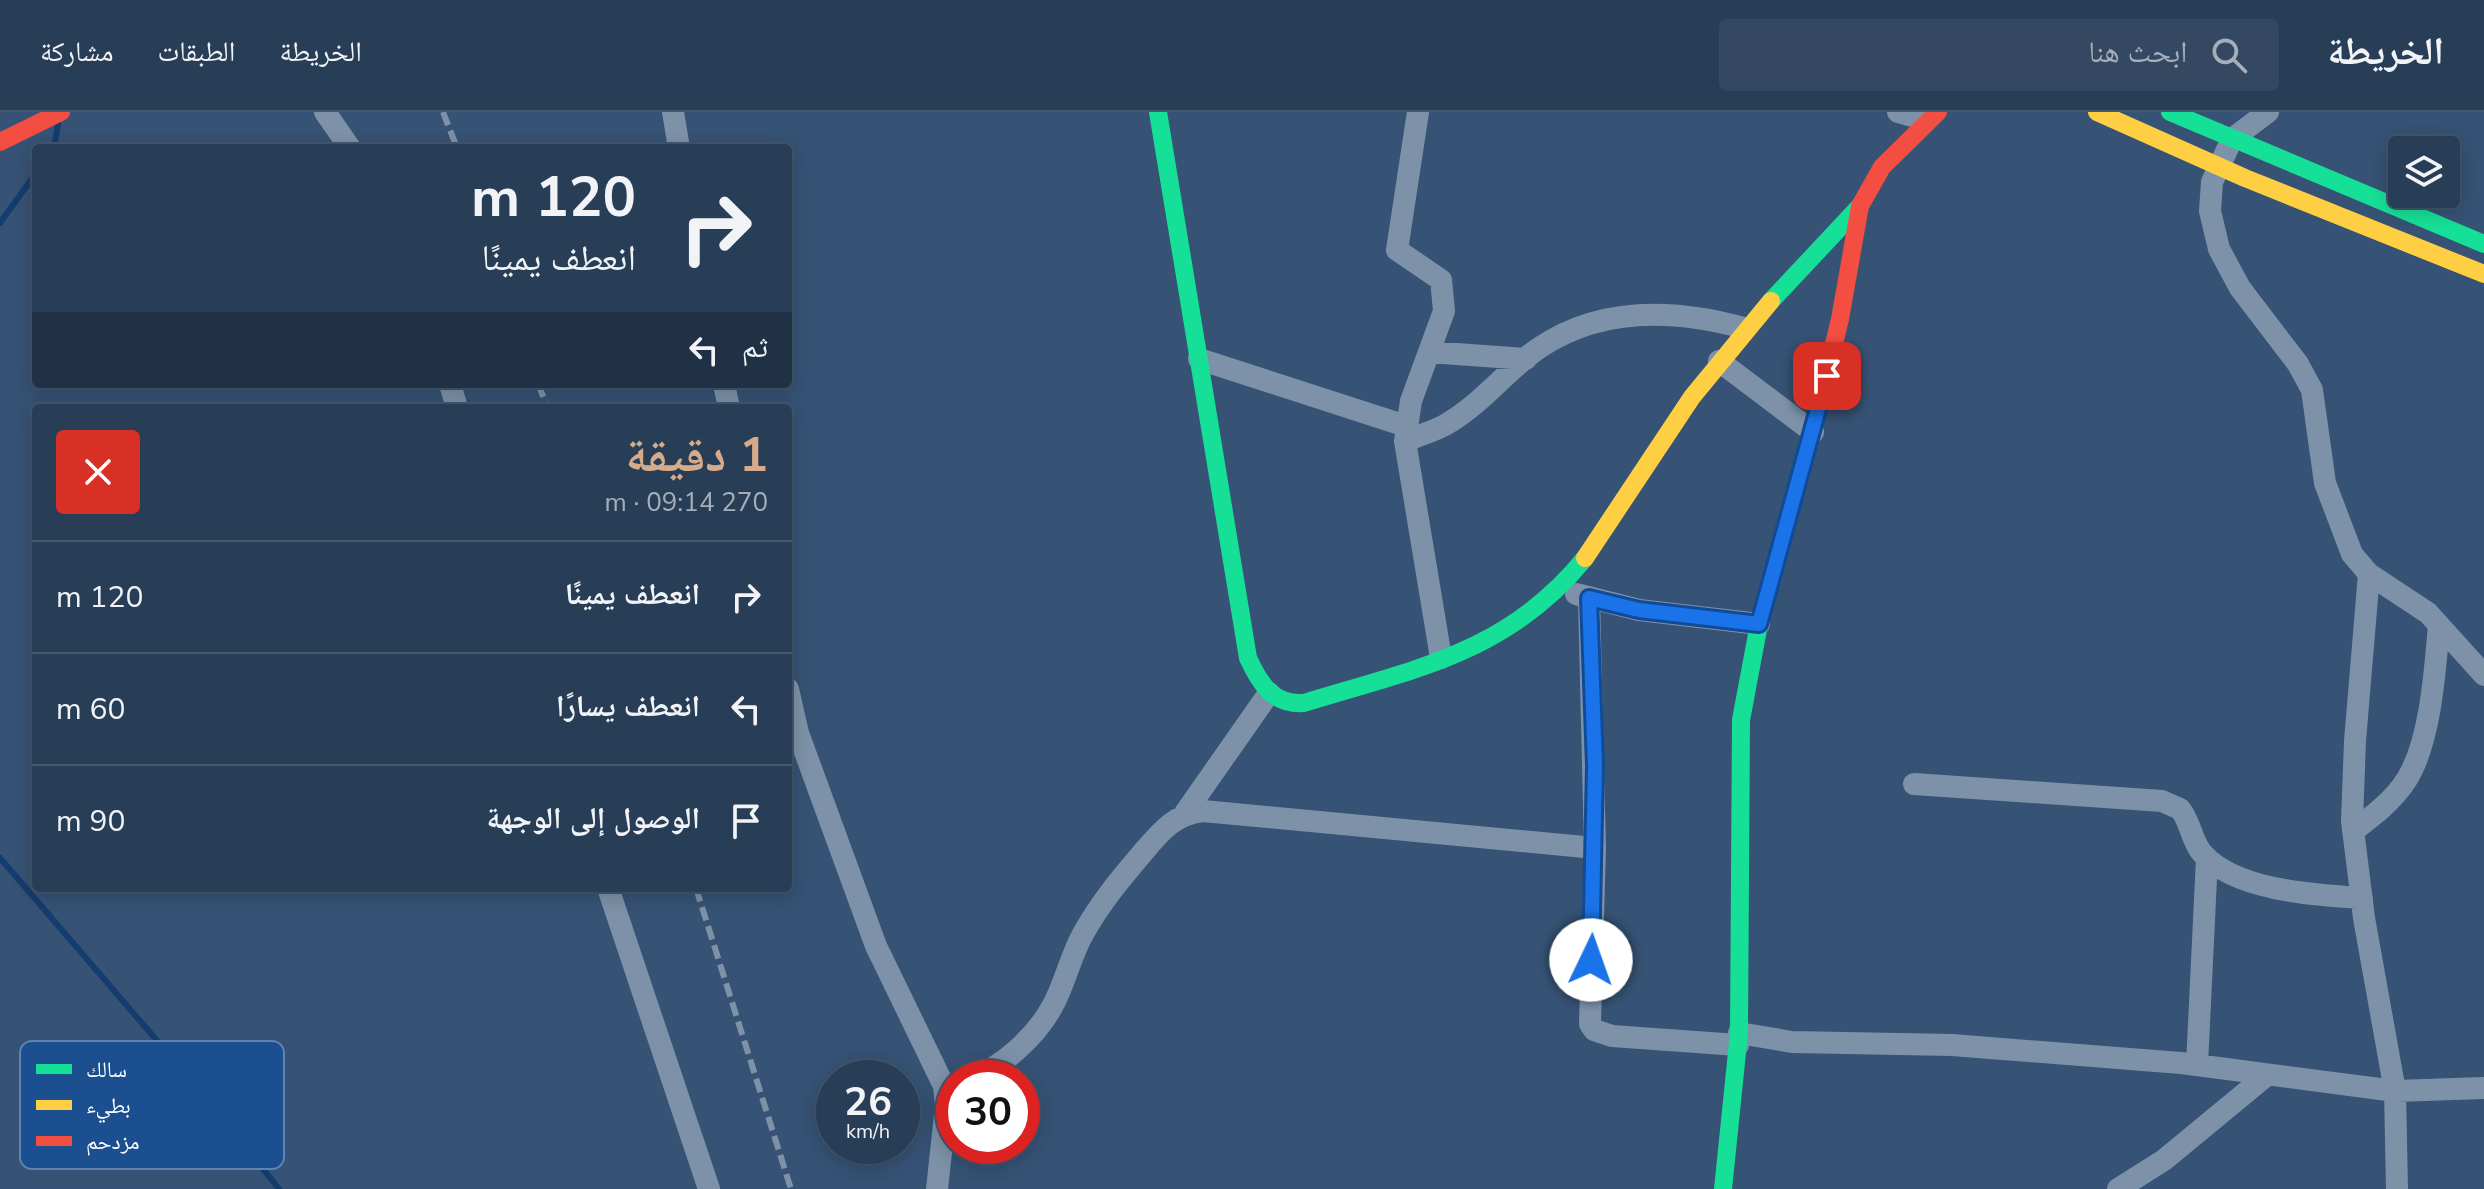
<!DOCTYPE html>
<html lang="ar">
<head>
<meta charset="utf-8">
<style>
	body { margin:0; font-family:"Nunito Sans","Noto Naskh Arabic",sans-serif; background:#344961; color:#f1f3f6; direction:rtl; height:100vh; display:flex; flex-direction:column; font-size:30px; white-space:nowrap }
	* { box-sizing:border-box; margin:0 }
	p { font-size:26px; color:#a5aeba }
	.icon { flex:none; width:44px; height:44px; fill:none; stroke:currentColor; stroke-width:2; stroke-linecap:round; stroke-linejoin:round }
	.map { position:relative; flex:1; overflow:hidden; direction:ltr }
	.side { position:absolute; left:32px; top:292px; width:760px; height:488px; display:flex; flex-direction:column; background:#283e57; border-radius:8px; box-shadow:0 4px 20px #0003,0 0 0 2px #44576d; direction:rtl }
	.side>* { flex:none }
	.top-card { position:absolute; left:32px; top:32px; width:760px; height:244px; border-radius:8px; box-shadow:0 4px 20px #0003,0 0 0 2px #44576d; direction:rtl; background:#283e57; color:#f1f3f6; overflow:hidden }
	.fabs { position:absolute; left:2388px; top:24px; display:grid; gap:16px }
	.fabs a { display:grid; place-items:center; width:72px; height:72px; border-radius:8px; background:#283e57; box-shadow:0 4px 20px #0003,0 0 0 2px #44576d; font-size:40px }
	.speed { position:absolute; left:816px; top:948px; display:flex; gap:16px; font-size:40px; font-weight:700; text-align:center }
	.speed>* { display:grid; place-content:center; width:104px; height:104px; border-radius:50%; background:#283e57; box-shadow:0 4px 20px #0003,0 0 0 2px #44576d; line-height:1 }
	.speed small { font-size:20px; font-weight:400 }
	.speed .limit { border:12px solid #d22; background:#fff; color:#111 }
	.pin { position:absolute; display:grid; place-items:center; width:68px; height:68px; color:#fff; margin:-34px; border-radius:16px; box-shadow:0 4px 12px #0006 }
	.me { position:absolute; width:88px; margin:-44px; rotate:3deg; stroke-linejoin:round; filter:drop-shadow(0 0 6px #0008) }
	.turn { display:flex; align-items:center; gap:28px; height:168px; padding:0 24px; font-size:36px }
	.turn .icon { width:104px; height:104px; stroke-width:2.5 }
	.turn b { display:block; font-size:56px; line-height:68px }
	.then { display:flex; align-items:center; height:76px; padding:0 24px; background:#0003; gap:16px; font-size:30px }
	.round { display:grid; place-items:center; flex:none; width:84px; height:84px; border-radius:8px; background:#344961 }
	.headline { display:flex; align-items:center; justify-content:space-between; height:136px; padding:0 24px }
	h1 { font-size:48px; font-weight:700; line-height:60px; color:#d6ab8b }
	ul { padding:0; list-style:none }
	li { display:flex; align-items:center; gap:24px; height:112px; padding:0 24px; border-top:2px solid #44576d }
	li div { flex:1 }
	li b { display:block; font-size:30px }
	li em { font-style:normal }
	header { display:flex; align-items:center; gap:48px; box-sizing:border-box; height:112px; padding:0 40px; background:#283e57; border-bottom:2px solid #44576d }
	header strong { font-size:38px }
	nav { display:flex; gap:44px; margin-inline-start:auto; font-size:28px }
	.search { width:560px; height:72px; background:#344961; display:flex; align-items:center; gap:20px; box-sizing:border-box; padding:0 28px; border-radius:8px; color:#a5aeba; font-size:30px }
	.map>svg:first-child { display:block }
	.lines { fill:none; stroke-linecap:round; stroke-linejoin:round }
	.stream { stroke:#153c6e; stroke-width:6 }
	.street { stroke:#7d92a8; stroke-width:22 }
	.fast { stroke:#16e098; stroke-width:18 }
	.slow { stroke:#ffcf43; stroke-width:18 }
	.jam { stroke:#f24e42; stroke-width:18 }
	.rail { stroke:#7e92a7; stroke-width:6; stroke-dasharray:14 6; stroke-linecap:butt }
	.route-casing { stroke:#114b97; stroke-width:20 }
	.route { stroke:#1a73e8; stroke-width:14 }
	.key { fill:#1b4f8f; stroke:#5f84b1; stroke-width:2 }
	.key-label { font-size:22px; fill:#fff }
</style>
</head>
<body>
<header>
<strong>الخريطة</strong>
<div class="search"><svg class="icon" aria-label="search" viewBox="0 0 24 24"><circle cx="10" cy="10" r="6"/><path d="M15 15l6 6"/></svg>ابحث هنا</div>
<nav><a>الخريطة</a><a>الطبقات</a><a>مشاركة</a></nav>
</header>
<div class="map">
<svg width="2484" height="1077" viewBox="0 0 2484 1077">
	<rect width="100%" height="100%" fill="#365274"/>
	<g class="lines">
		<path class="stream" d="M54,36L58,12
			M0,111L36,61
			M0,746L208,988L279,1077"/>
		<path class="street" d="M325,0L350,36
			M673,0L679,36
			M1418,0L1397,138L1441,168L1444,199L1411,289L1405,329L1441,546
			M1898,0L1926,8
			M2268,0L2232,27L2212,70L2210,99L2219,137L2240,176L2298,252L2312,278L2325,371L2352,442L2369,462L2428,501L2484,563
			M1429,240L1526,247
			M1199,247L1406,314
			M1719,249L1813,320
			M450,272L457,296
			M724,272L729,296
			M1405,329C1419,323 1437,319 1450,310C1483,290 1507,258 1539,236C1601,194 1675,197 1744,216
			M2369,462L2355,629L2352,709L2364,806L2395,979L2397,1077
			M1576,482L1639,498L1759,512
			M1589,486L1595,736L1590,912L1594,918L1612,924L1738,933
			M788,577L798,621L876,834L944,974L946,994L937,1077
			M1914,672L2162,689L2180,697C2191,710 2191,728 2202,741C2235,779 2316,783 2362,786
			M1185,701L1269,581
			M2353,719C2373,704 2394,688 2407,667C2431,628 2435,557 2439,513
			M608,776L709,1077
			M1739,921L1792,930L1952,933L2181,951L2395,979L2484,976
			M2197,953L2207,746
			M971,966C1002,956 1036,924 1052,895C1065,872 1070,845 1083,822C1100,791 1122,765 1145,738C1162,718 1176,702 1203,699L1595,736
			M2118,1077L2164,1048L2267,963"/>
		<path class="fast" d="M1158,0L1248,546C1260,572 1273,593 1304,591C1415,557 1508,541 1585,446
			M2170,0L2484,132
			M1771,189L1860,94
			M1723,1077L1739,921L1741,608L1759,512L1817,302"/>
		<path class="slow" d="M2097,0L2245,66L2484,162
			M1585,446L1692,285L1771,189"/>
		<path class="jam" d="M0,30L61,0
			M1817,302L1840,207L1860,94L1882,55L1938,0"/>
		<path class="rail" d="M443,0L457,36
			M538,272L548,296
			M696,776L791,1077"/>
	</g>
	<g class="lines">
		<defs>
			<path id="route" d="M1591,848L1595,654L1589,486L1639,498L1759,512L1827,264"/>
		</defs>
		<use href="#route" class="route-casing"/>
		<use href="#route" class="route"/>
	</g>
	<rect x="20" y="929" width="264" height="128" rx="12" class="key"/>
	<rect x="36" y="952" width="36" height="10" fill="#16e098"/>
	<rect x="36" y="988" width="36" height="10" fill="#ffcf43"/>
	<rect x="36" y="1024" width="36" height="10" fill="#f24e42"/>
	<g class="key-label">
		<text x="86" y="965">سالك</text>
		<text x="86" y="1001">بطيء</text>
		<text x="86" y="1037">مزدحم</text>
	</g>
</svg>
<div class="fabs">
<a><svg class="icon" aria-label="layers" viewBox="0 0 24 24"><path d="M12 4l9 5-9 5-9-5zM3 14l9 5 9-5"/></svg></a>
</div>
<div class="speed"><div>26<small>km/h</small></div><div class="limit">30</div></div>
<div class="pin" style="left:1827px;top:264px;background:#d93025"><svg class="icon" aria-label="arrive" viewBox="0 0 24 24"><path d="M6 21V4h12l-3 4 3 4H6"/></svg></div>
<svg class="me" style="left:1591px;top:848px" viewBox="-20 -20 40 40"><circle r="19" fill="#fff"/><path d="M0-13L10 11 0 6-10 11z" fill="#1a73e8"/></svg>
<div class="top-card">
<div class="turn"><svg class="icon" aria-label="right" viewBox="0 0 24 24"><path d="M7 20v-9h11M14 6l5 5-5 5"/></svg><div><b>120 m</b>انعطف يمينًا</div></div>
<div class="then">ثم<svg class="icon" aria-label="left" viewBox="0 0 24 24"><path d="M17 20v-9H6M10 6l-5 5 5 5"/></svg></div>
</div>
<section class="side">
<div class="headline"><div><h1>1 دقيقة</h1><p>270 m · 09:14</p></div><a class="round" style="background:#d93025;color:#fff"><svg class="icon" aria-label="close" viewBox="0 0 24 24"><path d="M6 6l12 12M18 6L6 18"/></svg></a></div>
<ul>
<li><svg class="icon" aria-label="right" viewBox="0 0 24 24"><path d="M7 20v-9h11M14 6l5 5-5 5"/></svg><div><b>انعطف يمينًا</b></div><em>120 m</em></li>
<li><svg class="icon" aria-label="left" viewBox="0 0 24 24"><path d="M17 20v-9H6M10 6l-5 5 5 5"/></svg><div><b>انعطف يسارًا</b></div><em>60 m</em></li>
<li><svg class="icon" aria-label="arrive" viewBox="0 0 24 24"><path d="M6 21V4h12l-3 4 3 4H6"/></svg><div><b>الوصول إلى الوجهة</b></div><em>90 m</em></li>
</ul>
</section>
</div>
</body>
</html>
